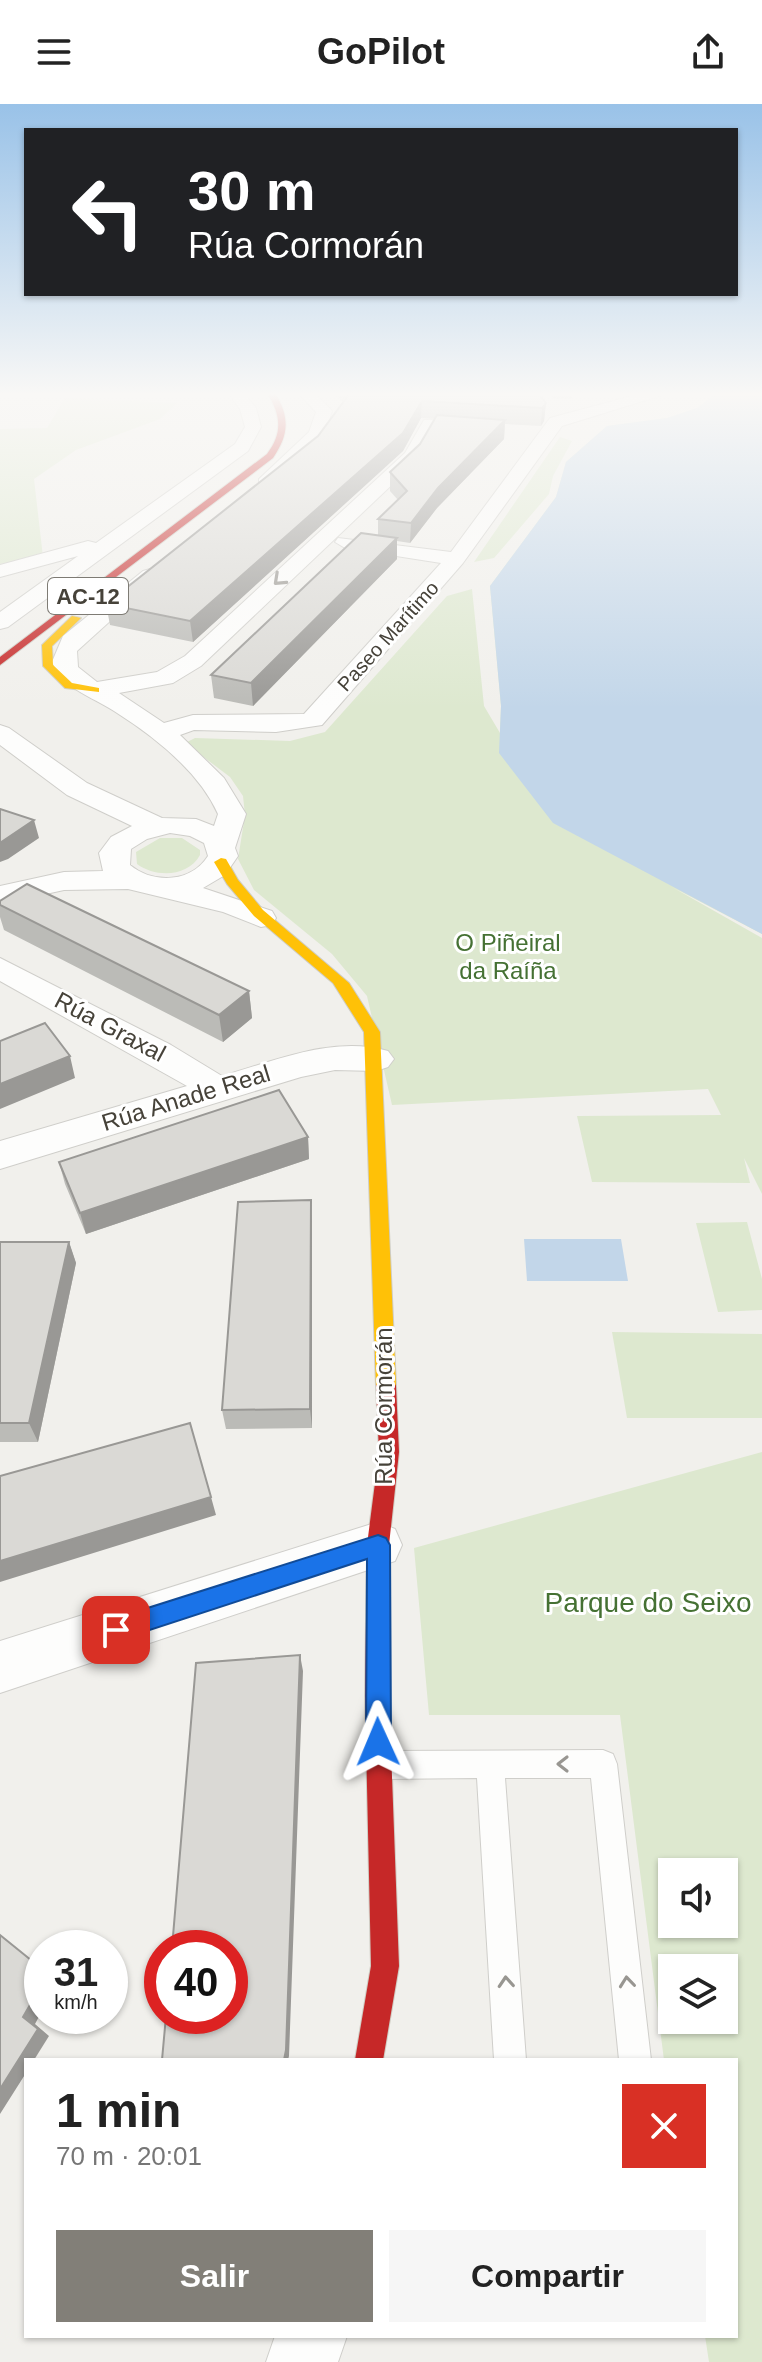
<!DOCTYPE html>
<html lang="es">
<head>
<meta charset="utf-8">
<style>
	body { margin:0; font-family:Helvetica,sans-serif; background:#f6f6f6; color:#222; height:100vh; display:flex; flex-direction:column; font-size:30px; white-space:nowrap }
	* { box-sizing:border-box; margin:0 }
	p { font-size:26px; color:#767676 }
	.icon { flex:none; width:44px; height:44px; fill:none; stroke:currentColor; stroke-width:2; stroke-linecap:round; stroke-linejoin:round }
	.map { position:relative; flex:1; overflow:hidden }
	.side { position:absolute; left:24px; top:1954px; width:714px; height:280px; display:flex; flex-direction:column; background:#fff; border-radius:0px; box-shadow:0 2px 6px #0004 }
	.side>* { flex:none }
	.hud { position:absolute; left:24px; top:24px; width:714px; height:168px; border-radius:0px; box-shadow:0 2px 6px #0004; background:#202124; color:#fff; overflow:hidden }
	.tools { position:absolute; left:658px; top:1754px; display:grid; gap:16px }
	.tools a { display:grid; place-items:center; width:80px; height:80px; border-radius:0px; background:#fff; box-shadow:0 2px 6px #0004; font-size:40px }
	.speed { position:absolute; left:24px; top:1826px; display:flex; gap:16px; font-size:40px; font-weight:700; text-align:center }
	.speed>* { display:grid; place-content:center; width:104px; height:104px; border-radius:50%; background:#fff; box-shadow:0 2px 6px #0004; line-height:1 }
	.speed small { font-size:20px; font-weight:400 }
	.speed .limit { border:12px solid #d22; background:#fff; color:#111 }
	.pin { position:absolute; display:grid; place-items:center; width:68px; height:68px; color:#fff; margin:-34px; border-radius:16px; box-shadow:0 4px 12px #0006 }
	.me { position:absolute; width:88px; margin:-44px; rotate:359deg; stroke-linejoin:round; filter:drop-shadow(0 0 6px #0008) }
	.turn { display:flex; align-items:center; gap:28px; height:168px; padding:0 32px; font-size:36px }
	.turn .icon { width:104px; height:104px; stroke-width:2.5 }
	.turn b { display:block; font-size:56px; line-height:68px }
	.round { display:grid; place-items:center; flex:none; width:84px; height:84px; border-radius:0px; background:#f6f6f6 }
	.overview { display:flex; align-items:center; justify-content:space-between; height:136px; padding:0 32px }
	h1 { font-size:48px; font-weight:700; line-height:60px }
	.cta { display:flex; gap:16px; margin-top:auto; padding:16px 32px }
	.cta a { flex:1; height:92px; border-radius:0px; background:#827f78; color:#fff; font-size:32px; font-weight:700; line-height:92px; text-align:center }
	.cta a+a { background:#f6f6f6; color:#222 }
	header { display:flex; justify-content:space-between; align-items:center; height:104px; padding:0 32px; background:#fff; font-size:36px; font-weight:700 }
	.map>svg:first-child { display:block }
	.green { fill:#dde8cf; fill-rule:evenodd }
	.water { fill:#c2d6e9 }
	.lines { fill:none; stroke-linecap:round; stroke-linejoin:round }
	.lane-casing { stroke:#cfceca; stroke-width:2 }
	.street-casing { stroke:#cfceca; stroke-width:2 }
	.slow-casing { stroke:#cfcdc4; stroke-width:2 }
	.jam-casing { stroke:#cfcdc4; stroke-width:2 }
	.lane { fill:#fdfdfc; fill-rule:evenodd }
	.street { fill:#fdfdfc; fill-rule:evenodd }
	.slow { fill:#ffc107; fill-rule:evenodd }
	.jam { fill:#c62828; fill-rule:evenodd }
	.wall { fill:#bbbbb7 }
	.shaded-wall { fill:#999895 }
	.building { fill:#dad9d5; stroke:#999895; stroke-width:2 }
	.oneway { stroke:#989691 }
	.route { fill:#1a73e8; stroke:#114b97; stroke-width:2 }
	.labels { text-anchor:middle; stroke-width:6; stroke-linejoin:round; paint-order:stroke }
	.far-street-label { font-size:20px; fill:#464239; stroke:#fff }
	.shield { fill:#fff; stroke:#7e7b74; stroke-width:2 }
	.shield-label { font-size:22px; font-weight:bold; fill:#464239 }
	.park-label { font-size:24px; fill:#457133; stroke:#fff }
	.street-label { font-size:24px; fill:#464239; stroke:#fff }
	.near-park-label { font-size:28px; fill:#457133; stroke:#fff }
</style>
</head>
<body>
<header><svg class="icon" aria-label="menu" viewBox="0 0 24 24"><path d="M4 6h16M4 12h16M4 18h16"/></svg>GoPilot<svg class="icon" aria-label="share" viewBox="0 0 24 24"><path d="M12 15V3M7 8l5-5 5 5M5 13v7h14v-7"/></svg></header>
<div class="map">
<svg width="762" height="2258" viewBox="0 0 762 2258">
	<rect width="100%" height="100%" fill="#f1f0ec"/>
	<path class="green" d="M717,289H762V830L672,783L762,834V1090L744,1054L750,1079L592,1078L577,1012L721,1011L708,985L392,1001L367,892L332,850L254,786L238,755L245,711L243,692L230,673L185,639L195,634L290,637L325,628L447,492L472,485L484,602L500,629L501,602L490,482L556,393L566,358L607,322L667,314L697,304Z
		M65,294L177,299L160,315L76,346L34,375L43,453L0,460V325L47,324Z
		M560,333L572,337L553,372L549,390L494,454L474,458Z
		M160,734H182L200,746V751C188,773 156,774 137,760L136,748Z
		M747,1118L762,1175V1206L718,1208L696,1119Z
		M612,1228L762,1230V1314H627Z
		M762,1348V2258H709L705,2232H736V1956H664L620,1611H429L414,1444ZM724,1768V1820H672V1768ZM672,1864H724V1916H672Z"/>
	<path class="water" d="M717,289H762V830L553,719L499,649L501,602L490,482L556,393L566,358L607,322L667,314L697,304Z
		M524,1135H621L628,1177H527Z"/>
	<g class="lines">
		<defs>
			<path id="lane" d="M603,1646L613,1650L617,1660L651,1956H619L591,1674H505L526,1956H494L477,1674L381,1675L371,1671L367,1661L371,1651L381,1647Z"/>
			<path id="street" d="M228,289H244L256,304L261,323L248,347L8,523L0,525V508L78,452L0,473V461L88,437L96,439L235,340L245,323L240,305Z
				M298,289H315L332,307L323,334L273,383H259V375L309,328L316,308Z
				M643,289H669L562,322L463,459L322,621L276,628L194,626L180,631L224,674L246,710L235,744L238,752L225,771L203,784L272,807L276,814L272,821L261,823L223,808L128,785L64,786L0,800V782L64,768L103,767L99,749L111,733L132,722L67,691L0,641V621L9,624L87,679L162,714L196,715L214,722L218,710C199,667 152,631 114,607C91,592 63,585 52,558L63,532L143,467L150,465L161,471L77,547L78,563L97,578L157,568L185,552L405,349L424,316H436L438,320L418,356L201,562L173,579L119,589L164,619L193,611L304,610L441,459L345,444L335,438L338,434L451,448L550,314ZM170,729L190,732L204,739L208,752C191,779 153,780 130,761L131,745L147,735Z
				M0,854L171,941L222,972C275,957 334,931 388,947L394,955L388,963L376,967L335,966L301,973L0,1065V1037L187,982L0,877Z
				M378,1418L395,1425L402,1441L395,1457L0,1589V1537Z
				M275,2232H347L338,2258H266Z"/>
			<path id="slow" d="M72,512L81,514L52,542L53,561L72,579L99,584V588L65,584L43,562L42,541Z
				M221,754L226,755L238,776L263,806L349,879L380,928L396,1282L393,1288L386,1290L379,1288L376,1282L364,928L333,879L254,812L227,780L214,758Z"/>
			<path id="jam" d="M267,289H275C290,313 289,331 273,354L0,561V553L267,350C283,329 281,311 267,289Z
				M386,1274L393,1276L396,1282L399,1348L389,1441V1592L399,1862L383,1956H355L371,1862L365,1592L367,1441L379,1348L376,1282L379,1276Z"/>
		</defs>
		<use href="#lane" class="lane-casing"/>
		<use href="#street" class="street-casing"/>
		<use href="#slow" class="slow-casing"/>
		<use href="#jam" class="jam-casing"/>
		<use href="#lane" class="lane"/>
		<use href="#street" class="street"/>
		<use href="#slow" class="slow"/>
		<use href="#jam" class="jam"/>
	</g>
	<path class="wall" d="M333,289H538L546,299L544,317L541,322L505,320L504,335L437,404L410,439L397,437V455L253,602L214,594L211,571L378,432V415L398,396L390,387V368L420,340L435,315L421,314L403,347L193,538L110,521L106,500L318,332L343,298Z
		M548,289H572V295H554Z
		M0,797L249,887L252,914L223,938L4,826L0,813Z
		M308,1033L309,1055L86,1130L65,1080L59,1058Z
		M312,1118V1324L226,1325L222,1306Z
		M0,1138H69L76,1159L38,1338H0Z"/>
	<path class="shaded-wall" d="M422,297L421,314L403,347L193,538L190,517Z
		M546,299L544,317L541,322L542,304Z
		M505,316L504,335L437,404L410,439L411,419L438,384Z
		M397,434V455L253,602L251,579Z
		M34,716L39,734L8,755L0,758V739Z
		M249,887L252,914L223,938L219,911Z
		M70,952L75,974L0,1005V980Z
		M308,1033L309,1055L86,1130L80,1109Z
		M311,1096L312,1118V1324L310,1305Z
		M69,1138L76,1159L38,1338L29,1319Z
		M211,1393L216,1411L0,1478V1457Z
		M300,1551L303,1567L289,1952L288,1956H284Z
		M42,1880V1907L35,1920L49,1932L34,1956H26V1969L0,2010V1985L23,1913Z"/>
	<path class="building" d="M350,289H538L546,299L542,304L422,297L403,329L190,517L106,500L318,332Z
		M437,311L505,316L438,384L411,419L378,415L407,387L390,368L420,340Z
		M361,429L397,434L251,579L211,571Z
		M0,705L34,716L0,739Z
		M27,780L249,887L219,911L0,801V797Z
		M45,919L70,952L0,980V937Z
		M279,986L308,1033L80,1109L59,1058Z
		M311,1096L310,1305L222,1306L238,1098Z
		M0,1138H69L29,1319H0Z
		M190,1319L211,1393L0,1457V1372Z
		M300,1551L286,1946L284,1956H162L166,1912H230V1844H172L196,1559Z
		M0,1831L42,1865V1880L23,1913L38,1925L0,1985Z"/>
	<defs><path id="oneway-chevron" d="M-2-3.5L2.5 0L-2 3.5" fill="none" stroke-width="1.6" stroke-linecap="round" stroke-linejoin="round" transform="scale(2)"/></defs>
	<g class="oneway">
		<use href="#oneway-chevron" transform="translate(279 476) rotate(137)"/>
		<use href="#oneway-chevron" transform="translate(563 1660) rotate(180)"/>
		<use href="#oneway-chevron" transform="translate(506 1878) rotate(-94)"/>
		<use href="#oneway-chevron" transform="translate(627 1878) rotate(-96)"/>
	</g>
	<linearGradient id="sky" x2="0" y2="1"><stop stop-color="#99c2e8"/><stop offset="0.48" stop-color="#f9f8f6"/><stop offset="1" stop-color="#f9f8f6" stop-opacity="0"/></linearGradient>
	<rect width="762" height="605" fill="url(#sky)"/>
	<path class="route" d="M378,1431L386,1434L390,1441L391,1638L387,1647L378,1651L370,1647L366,1638L367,1455L116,1537L108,1534L105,1526L108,1517L116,1514Z"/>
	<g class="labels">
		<g class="far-street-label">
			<text transform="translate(388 532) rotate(-48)" y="7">Paseo Marítimo</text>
		</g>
		<rect class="shield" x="48" y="474" width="80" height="36" rx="6"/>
		<g class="shield-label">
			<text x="88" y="500">AC-12</text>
		</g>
		<g class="park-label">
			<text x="508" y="847">O Piñeiral<tspan x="508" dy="28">da Raíña</tspan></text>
		</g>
		<g class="street-label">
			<text transform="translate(110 923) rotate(28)" y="8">Rúa Graxal</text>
			<text transform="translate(186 994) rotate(-17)" y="8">Rúa Anade Real</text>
			<text transform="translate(384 1302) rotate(-90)" y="8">Rúa Cormorán</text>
		</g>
		<g class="near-park-label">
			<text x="648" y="1508">Parque do Seixo</text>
		</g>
	</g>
</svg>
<div class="tools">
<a><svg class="icon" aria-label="sound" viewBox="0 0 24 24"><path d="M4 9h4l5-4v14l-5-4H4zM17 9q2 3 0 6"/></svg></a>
<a><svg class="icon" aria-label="layers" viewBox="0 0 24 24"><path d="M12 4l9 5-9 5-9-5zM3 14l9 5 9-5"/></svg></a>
</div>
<div class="speed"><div>31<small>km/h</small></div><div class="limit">40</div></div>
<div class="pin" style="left:116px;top:1526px;background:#d93025"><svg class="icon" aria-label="arrive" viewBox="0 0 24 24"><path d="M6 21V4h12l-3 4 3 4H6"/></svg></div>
<svg class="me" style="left:378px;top:1638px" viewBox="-20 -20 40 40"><path d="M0-17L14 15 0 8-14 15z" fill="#1a73e8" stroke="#fff" stroke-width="4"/></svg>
<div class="hud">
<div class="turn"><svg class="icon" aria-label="left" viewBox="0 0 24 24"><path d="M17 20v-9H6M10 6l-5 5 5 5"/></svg><div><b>30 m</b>Rúa Cormorán</div></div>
</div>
<section class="side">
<div class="overview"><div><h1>1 min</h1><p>70 m · 20:01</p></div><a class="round" style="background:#d93025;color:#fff"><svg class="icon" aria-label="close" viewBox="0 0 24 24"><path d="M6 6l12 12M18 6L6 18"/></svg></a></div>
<div class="cta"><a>Salir</a><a>Compartir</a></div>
</section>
</div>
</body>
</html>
